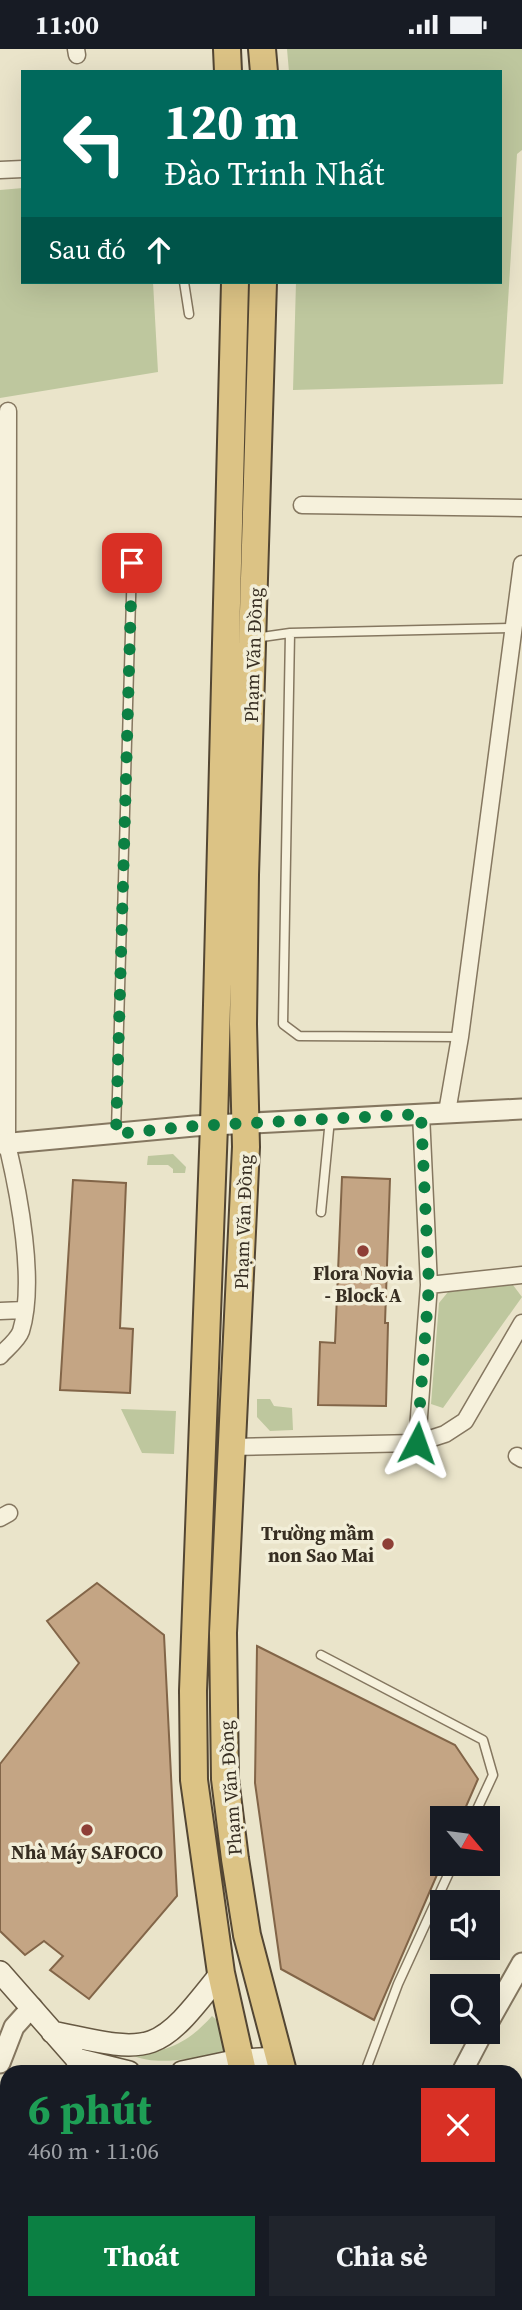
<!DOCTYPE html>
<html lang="vi">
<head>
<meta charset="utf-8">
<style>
	body { margin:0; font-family:"Source Serif 4",serif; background:#20242c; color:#f1f3f6; height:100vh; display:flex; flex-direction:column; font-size:26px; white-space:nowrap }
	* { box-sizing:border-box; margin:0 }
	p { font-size:23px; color:#9ea1a6 }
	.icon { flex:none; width:38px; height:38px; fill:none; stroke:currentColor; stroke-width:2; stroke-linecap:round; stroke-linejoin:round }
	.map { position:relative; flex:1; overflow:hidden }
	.drawer { position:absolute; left:0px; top:2016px; width:523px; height:245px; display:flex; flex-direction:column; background:#171b24; border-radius:21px 21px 0 0; box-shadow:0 7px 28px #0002 }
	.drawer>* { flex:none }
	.hud { position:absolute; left:21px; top:21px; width:481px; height:214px; border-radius:0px; box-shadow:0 7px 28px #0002; background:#00695c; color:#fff; overflow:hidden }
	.needle { width:46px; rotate:119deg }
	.tools { position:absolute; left:430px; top:1757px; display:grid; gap:14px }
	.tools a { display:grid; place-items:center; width:70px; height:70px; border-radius:0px; background:#171b24; box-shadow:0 7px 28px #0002; font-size:35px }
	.pin { position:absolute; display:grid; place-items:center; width:60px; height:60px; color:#fff; margin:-30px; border-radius:14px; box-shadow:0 4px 10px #0006 }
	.me { position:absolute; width:77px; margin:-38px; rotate:4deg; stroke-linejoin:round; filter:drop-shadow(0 0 5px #0008) }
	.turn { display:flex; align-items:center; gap:24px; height:147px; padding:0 28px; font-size:32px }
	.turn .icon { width:91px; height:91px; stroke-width:2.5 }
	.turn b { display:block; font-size:49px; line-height:60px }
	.then { display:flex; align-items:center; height:66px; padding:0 28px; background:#0003; gap:14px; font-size:26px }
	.round { display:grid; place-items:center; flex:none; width:74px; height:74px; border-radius:0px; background:#20242c }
	.summary { display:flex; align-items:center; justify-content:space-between; height:119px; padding:0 28px }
	h1 { font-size:42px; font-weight:700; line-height:52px; color:#1e9e55 }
	.primary-button { display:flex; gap:14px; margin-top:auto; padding:14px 28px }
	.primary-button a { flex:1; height:80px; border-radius:0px; background:#0b8043; color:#fff; font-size:28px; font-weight:700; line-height:80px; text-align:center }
	.primary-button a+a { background:#20242c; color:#f1f3f6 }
	.status { display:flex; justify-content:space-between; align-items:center; height:49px; padding:0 35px; background:#171b24; direction:ltr }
	.status svg { height:19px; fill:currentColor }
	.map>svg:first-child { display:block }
	.green { fill:#bec79e }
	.building { fill:#c4a584; stroke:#826548; stroke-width:2 }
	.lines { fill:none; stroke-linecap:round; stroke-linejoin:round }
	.service-casing { stroke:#857760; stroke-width:11 }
	.minor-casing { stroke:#857760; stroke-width:19 }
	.tertiary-casing { stroke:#857760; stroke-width:23 }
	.secondary-casing { stroke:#675943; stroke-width:24 }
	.trunk-casing { stroke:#534633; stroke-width:30 }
	.service { stroke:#f6f1dc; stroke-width:8 }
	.minor { stroke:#f6f1dc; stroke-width:16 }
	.tertiary { stroke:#f6f1dc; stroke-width:19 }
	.secondary { stroke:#f6f1dc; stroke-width:21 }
	.trunk { stroke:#dcc385; stroke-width:26 }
	.route { stroke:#0b8043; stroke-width:12; stroke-dasharray:0 21.6 }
	.poi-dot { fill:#8e3f36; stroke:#f2eed8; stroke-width:2.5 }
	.labels { text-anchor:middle; stroke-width:7; stroke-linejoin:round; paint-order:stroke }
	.street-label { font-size:19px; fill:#372e22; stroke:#f2eed8 }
	.poi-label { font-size:19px; font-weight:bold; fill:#372e22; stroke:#f2eed8 }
</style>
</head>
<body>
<div class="status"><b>11:00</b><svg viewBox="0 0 49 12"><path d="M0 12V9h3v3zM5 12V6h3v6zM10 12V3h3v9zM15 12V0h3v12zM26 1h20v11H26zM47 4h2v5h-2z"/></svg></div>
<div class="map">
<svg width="522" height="2261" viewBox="0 0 522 2261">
	<rect width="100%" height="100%" fill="#eae4ca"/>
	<path class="green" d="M287,0H522V101L517,105L503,335L293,341L296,233H500V23H289Z
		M23,139V233H153L158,323L0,349V141Z
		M173,1105L186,1118L185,1124H173V1120L168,1116H147L148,1107Z
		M513,1236L522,1248L443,1359L431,1355L439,1254L448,1243Z
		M257,1350H270L274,1357L292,1359L293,1381L270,1382L257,1368Z
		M121,1360L176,1362L174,1405L142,1404Z
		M212,1967L219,1973L227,2007C194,2006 162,2019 131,2006C167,2003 188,1994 212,1967Z"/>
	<path class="building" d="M342,1128L390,1130L385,1274H388L386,1357L318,1356L320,1293L335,1294Z
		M73,1131L126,1134L120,1279L133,1280L130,1344L60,1341Z
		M97,1534L164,1586L177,1847L89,1950L50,1921L63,1907L44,1892L25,1906L0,1882V1715L79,1614L47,1572Z
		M257,1597L455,1696L478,1730L461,1769H443V1812L374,1971L281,1920L255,1734Z"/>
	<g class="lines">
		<defs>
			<path id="service" d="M184,233L189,265
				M290,584L283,975L299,987L460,988
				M255,589L290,584L514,579
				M116,1082L132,514
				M321,1163L330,1070
				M321,1606L483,1691L493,1726L473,1769
				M365,2023L398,1935L453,1815"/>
			<path id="minor" d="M76,0L77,6
				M0,121L23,120
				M302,456L522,459
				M447,1063L460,988L522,515
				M429,1236L522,1226
				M0,1262L24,1261
				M0,1307C6,1300 18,1291 21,1282C36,1233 19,1145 7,1095L8,362
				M417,1394L429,1236L421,1065
				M230,1398L417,1394L445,1385L465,1372L522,1274
				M517,1407L522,1410
				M0,1469L9,1464
				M516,2237L522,2234
				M479,2261L489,2254"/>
			<path id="tertiary" d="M0,1095L194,1077L522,1060
				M488,1974L522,1914
				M0,2014L14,1978L32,1958
				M462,2023L483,1983"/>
			<path id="secondary" d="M0,1923L88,2023
				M52,1983C154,2005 156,2007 221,1924
				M76,2010L129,2023
				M182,2023L239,2011L279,2009
				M430,2254L437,2261"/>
			<path id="trunk" d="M227,0L228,23
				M262,0L264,23
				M235,233L214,1076L193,1642L194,1731L221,1924L243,2023
				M263,233L245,826L243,975L246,1098L223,1584L225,1730L235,1810L247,1886L283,2023
				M345,2254L350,2261
				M391,2254L395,2261"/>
		</defs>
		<use href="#service" class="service-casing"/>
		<use href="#minor" class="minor-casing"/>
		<use href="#tertiary" class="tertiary-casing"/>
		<use href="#secondary" class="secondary-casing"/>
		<use href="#trunk" class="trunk-casing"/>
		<use href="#service" class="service"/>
		<use href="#minor" class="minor"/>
		<use href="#tertiary" class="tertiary"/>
		<use href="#secondary" class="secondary"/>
		<use href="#trunk" class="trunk"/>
	</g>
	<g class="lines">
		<path class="route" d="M132,514L116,1085L194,1077L421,1065L429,1236L417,1394"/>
	</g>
	<g class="poi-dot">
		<circle cx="363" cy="1202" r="7"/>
		<circle cx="388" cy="1495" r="7"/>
		<circle cx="87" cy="1781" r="7"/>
	</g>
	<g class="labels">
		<g class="street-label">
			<text transform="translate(253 606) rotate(-88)" y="7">Phạm Văn Đồng</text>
			<text transform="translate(243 1173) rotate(-88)" y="7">Phạm Văn Đồng</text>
			<text transform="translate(230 1739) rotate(-94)" y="7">Phạm Văn Đồng</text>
		</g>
		<g class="poi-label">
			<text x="363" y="1231">Flora Novia<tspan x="363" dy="22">- Block A</tspan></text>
			<text x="374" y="1491" text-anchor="end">Trường mầm<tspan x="374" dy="22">non Sao Mai</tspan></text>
			<text x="87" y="1810">Nhà Máy SAFOCO</text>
		</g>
	</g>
</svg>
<div class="tools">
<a><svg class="needle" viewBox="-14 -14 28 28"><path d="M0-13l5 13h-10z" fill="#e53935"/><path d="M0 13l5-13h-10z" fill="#9ea1a6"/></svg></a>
<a><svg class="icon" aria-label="sound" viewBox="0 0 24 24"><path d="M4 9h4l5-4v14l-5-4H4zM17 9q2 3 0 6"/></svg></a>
<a><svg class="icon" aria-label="search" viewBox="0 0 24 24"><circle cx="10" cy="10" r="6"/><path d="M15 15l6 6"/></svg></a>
</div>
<div class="pin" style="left:132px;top:514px;background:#d93025"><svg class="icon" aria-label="arrive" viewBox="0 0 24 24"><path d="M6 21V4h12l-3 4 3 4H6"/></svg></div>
<svg class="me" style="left:417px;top:1394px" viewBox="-20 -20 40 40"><path d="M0-17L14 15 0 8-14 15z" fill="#0b8043" stroke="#fff" stroke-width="4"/></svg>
<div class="hud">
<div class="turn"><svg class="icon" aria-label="left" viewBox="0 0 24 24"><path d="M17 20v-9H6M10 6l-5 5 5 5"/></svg><div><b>120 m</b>Đào Trinh Nhất</div></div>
<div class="then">Sau đó<svg class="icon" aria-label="ahead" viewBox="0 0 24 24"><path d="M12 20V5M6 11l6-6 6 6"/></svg></div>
</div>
<section class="drawer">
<div class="summary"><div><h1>6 phút</h1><p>460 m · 11:06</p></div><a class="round" style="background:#d93025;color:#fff"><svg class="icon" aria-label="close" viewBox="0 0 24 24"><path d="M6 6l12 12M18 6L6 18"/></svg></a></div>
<div class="primary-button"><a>Thoát</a><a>Chia sẻ</a></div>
</section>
</div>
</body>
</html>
